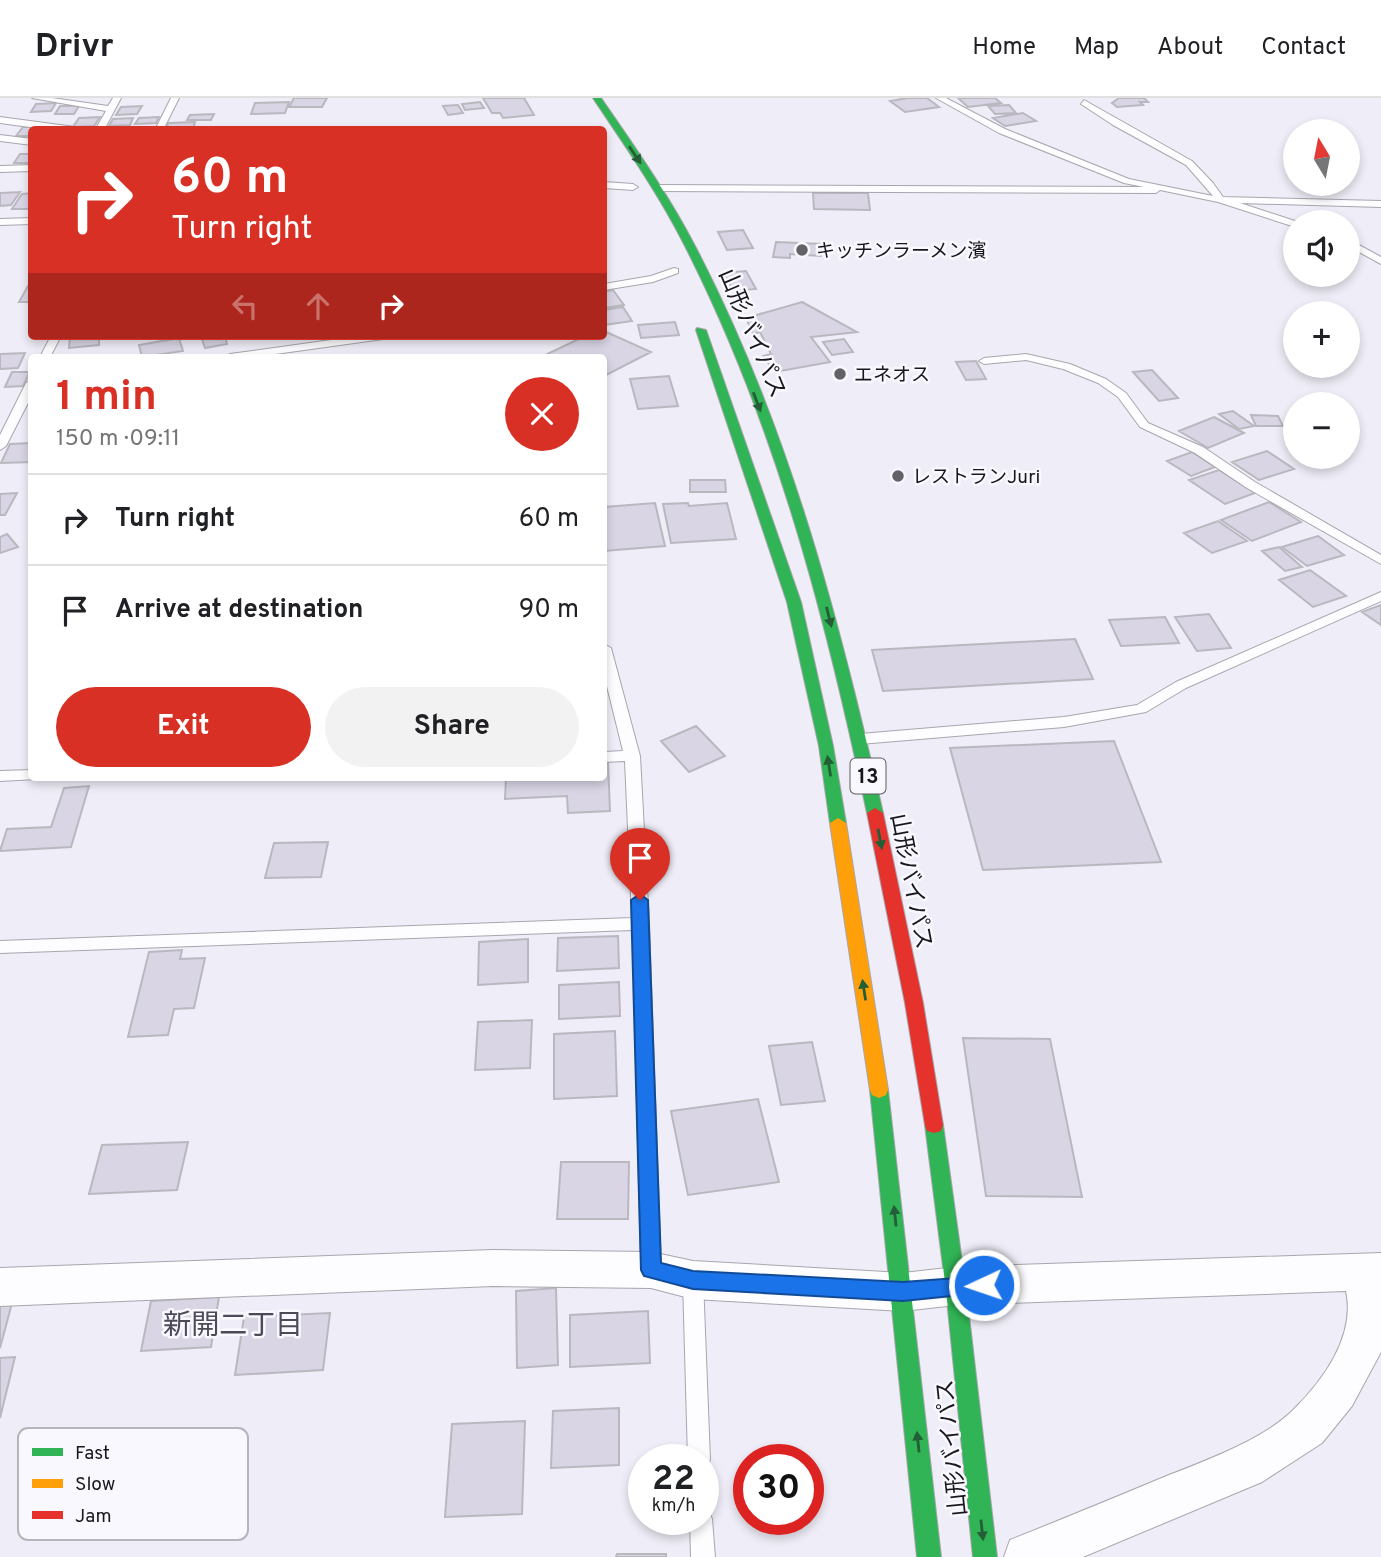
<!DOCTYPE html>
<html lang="en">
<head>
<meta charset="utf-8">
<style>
	body { margin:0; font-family:Overpass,"Noto Sans JP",sans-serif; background:#f2f2f2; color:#202124; height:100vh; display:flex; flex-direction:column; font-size:26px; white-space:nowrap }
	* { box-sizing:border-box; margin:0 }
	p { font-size:23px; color:#757577 }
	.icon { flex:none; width:38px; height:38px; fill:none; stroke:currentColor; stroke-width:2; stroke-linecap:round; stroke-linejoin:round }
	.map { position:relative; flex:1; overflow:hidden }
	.panel { position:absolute; left:28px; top:256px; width:579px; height:427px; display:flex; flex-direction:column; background:#fff; border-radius:7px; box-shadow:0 4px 10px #0003 }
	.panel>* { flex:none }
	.top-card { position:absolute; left:28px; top:28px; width:579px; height:214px; border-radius:7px; box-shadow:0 4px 10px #0003; background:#d93025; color:#fff; overflow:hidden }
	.needle { width:46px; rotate:350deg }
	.tools { position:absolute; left:1283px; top:21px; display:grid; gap:14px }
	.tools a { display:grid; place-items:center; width:77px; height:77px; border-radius:50%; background:#fff; box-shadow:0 4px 10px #0003; font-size:35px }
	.speed { position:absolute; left:628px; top:1346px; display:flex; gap:14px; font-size:35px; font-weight:700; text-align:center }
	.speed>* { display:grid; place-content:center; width:91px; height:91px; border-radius:50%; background:#fff; box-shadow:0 4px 10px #0003; line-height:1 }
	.speed small { font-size:18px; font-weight:400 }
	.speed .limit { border:10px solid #d22; background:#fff; color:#111 }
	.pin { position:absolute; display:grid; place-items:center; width:60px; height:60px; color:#fff; margin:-72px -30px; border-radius:50% 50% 50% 0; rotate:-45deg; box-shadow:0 0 7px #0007 }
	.pin .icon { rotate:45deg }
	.me { position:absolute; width:77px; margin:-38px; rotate:267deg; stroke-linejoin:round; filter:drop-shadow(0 0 5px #0008) }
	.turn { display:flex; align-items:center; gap:24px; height:147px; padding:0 28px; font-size:32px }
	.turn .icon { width:91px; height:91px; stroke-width:2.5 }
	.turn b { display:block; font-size:49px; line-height:60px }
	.lanes { display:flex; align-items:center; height:66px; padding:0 28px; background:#0003; justify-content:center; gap:35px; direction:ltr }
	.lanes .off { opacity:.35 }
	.round { display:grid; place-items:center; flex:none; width:74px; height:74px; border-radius:37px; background:#f2f2f2 }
	.overview { display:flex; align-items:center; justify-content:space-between; height:119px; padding:0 28px }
	h1 { font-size:42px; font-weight:700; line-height:52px; color:#d93025 }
	.action { display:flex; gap:14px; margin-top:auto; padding:14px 28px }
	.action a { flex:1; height:80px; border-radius:42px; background:#d93025; color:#fff; font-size:28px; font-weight:700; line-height:80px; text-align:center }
	.action a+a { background:#f2f2f2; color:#202124 }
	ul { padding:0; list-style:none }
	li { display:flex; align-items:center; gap:21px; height:91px; padding:0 28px; border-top:2px solid #e0e0e0 }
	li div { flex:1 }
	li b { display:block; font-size:26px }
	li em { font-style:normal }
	header { display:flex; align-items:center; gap:42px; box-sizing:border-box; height:98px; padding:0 35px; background:#fff; border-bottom:2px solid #e0e0e0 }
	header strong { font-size:33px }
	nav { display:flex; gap:38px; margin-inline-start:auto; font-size:24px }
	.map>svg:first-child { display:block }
	.building { fill:#d9d5e5; stroke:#b9b8bf; stroke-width:2 }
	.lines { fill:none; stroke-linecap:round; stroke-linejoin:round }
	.lane-casing { stroke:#a8a6ad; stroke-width:2 }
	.street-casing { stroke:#a8a6ad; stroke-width:2 }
	.fast-casing { stroke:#a8a6ad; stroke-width:2 }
	.slow-casing { stroke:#a8a6ad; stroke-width:2 }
	.jam-casing { stroke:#a8a6ad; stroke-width:2 }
	.lane { fill:#fdfcfe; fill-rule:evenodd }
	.street { fill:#fdfcfe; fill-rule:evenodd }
	.fast { fill:#30b455; fill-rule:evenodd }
	.slow { fill:#ff9f0a; fill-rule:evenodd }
	.jam { fill:#e5322d; fill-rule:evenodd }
	.oneway { fill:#235e36 }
	.route { fill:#1a73e8; stroke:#114b97; stroke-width:2 }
	.poi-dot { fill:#636269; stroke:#f9f8ff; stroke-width:2.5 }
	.labels { text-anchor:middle; stroke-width:5; stroke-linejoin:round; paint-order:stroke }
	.far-poi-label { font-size:19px; fill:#18171d; stroke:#f9f8ff; text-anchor:start }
	.shield { fill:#f9f8ff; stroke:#5c5a61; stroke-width:2 }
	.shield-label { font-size:21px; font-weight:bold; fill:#18171d }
	.street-label { font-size:23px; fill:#18171d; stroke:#f9f8ff }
	.near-neighbourhood-label { font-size:28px; fill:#4d4a58; stroke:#f9f8ff }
	.key { fill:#f9f8ff; stroke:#b6b4bb; stroke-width:2 }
	.key-label { font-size:19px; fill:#18171d }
</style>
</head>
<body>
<header>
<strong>Drivr</strong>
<nav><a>Home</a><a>Map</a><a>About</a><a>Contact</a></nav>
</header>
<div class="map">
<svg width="1381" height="1459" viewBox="0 0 1381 1459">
	<rect width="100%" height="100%" fill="#efedf7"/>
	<path class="building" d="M294,0H327L322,9H289Z
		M483,0H524L534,17L503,20L500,15H492Z
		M908,0H927L939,9L905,14L890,3Z
		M958,0H995L1001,5L968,9Z
		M1144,0L1148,4H1140L1143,7L1117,9L1112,5L1119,0Z
		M289,4L285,15L251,16L255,5Z
		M480,4L484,10L465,12L462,6Z
		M56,5L51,13L31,14L36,6Z
		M458,7L463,15L448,17L443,8Z
		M1009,7L1016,15L995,16L988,8Z
		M60,8H79L74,16H55Z
		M142,8L137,16L116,17L121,9Z
		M1023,15L1036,23L1005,28L993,20Z
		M214,16L211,22H187L190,17Z
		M100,19L94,28L73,29L79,20Z
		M159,19L156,25L135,26L139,20Z
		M133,20L130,27L109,28L113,21Z
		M195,24L193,32H166L168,25Z
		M23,29H42L32,32V38H16Z
		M20,56H32V65H14Z
		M20,94L11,107L0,108V95Z
		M32,95L31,111H12L22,96Z
		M813,95H868L870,112L814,111Z
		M743,132L753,150L727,152L718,134Z
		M776,144L823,146L821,158L790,156V160L773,159Z
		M746,173L756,191L733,193L724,175Z
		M28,188H32V204H19Z
		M613,192L624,207L604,210V194Z
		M802,204L857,234L811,239L830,264L775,274L763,258L771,256L760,234L753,236L746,220Z
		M623,209L632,223L604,227V212Z
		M675,224L679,237L641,240L638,227Z
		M604,233L651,254L604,278V259H541L585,238H604Z
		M70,238H99V247L69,250Z
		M201,238H225L227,246L205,250Z
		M179,240L183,253L142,259L139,247Z
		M844,241L853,254L832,257L823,244Z
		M25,255L18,270L0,271V256Z
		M976,263L986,281L966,282L956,264Z
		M1152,272L1178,300L1159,303L1133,274Z
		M12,274H30L23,288L5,289Z
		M669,278L678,308L638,311L630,281Z
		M1233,313L1254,328L1239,331L1219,316Z
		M1251,317L1278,318L1283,328H1256Z
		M1214,319L1244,335L1208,350L1179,333Z
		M32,345V364L1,365L10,346Z
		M1267,353L1294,371L1259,382L1232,364Z
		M1192,354L1215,369L1191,378L1167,363Z
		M1219,372L1255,395L1225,406L1189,382Z
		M690,382H725L726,394H690Z
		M17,395L5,417H0V396Z
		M1269,404L1301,424L1252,443L1221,422Z
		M655,405L665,448L604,453V409Z
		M688,405L689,408L727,405L736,441L671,445L663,406Z
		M1218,423L1247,443L1212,455L1184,435Z
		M7,436L18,449L0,455V439Z
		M1318,438L1344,457L1307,468L1282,449Z
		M1279,449L1302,469L1285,473L1262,453Z
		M1310,472L1346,498L1313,509L1279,482Z
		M1381,507V527L1362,514Z
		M1209,516L1231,550L1197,553L1175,519Z
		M1165,519L1179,545L1121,548L1109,522Z
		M1075,541L1093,581L883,593L872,552Z
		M696,628L725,658L689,674L661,643Z
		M1114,643L1161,764L983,772L950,650Z
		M604,665H608L610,713L568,715L567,698L505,701L506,679H604Z
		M89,688L71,749L0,753L7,731L51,729L64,690Z
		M328,744L321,779L265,780L274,745Z
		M618,838L619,870L557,873L558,840Z
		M528,841V884L478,887L479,844Z
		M182,852L180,861L205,860L194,910L174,911L168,937L128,939L149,854Z
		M619,884L620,918L559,921V887Z
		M532,922L530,970L475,972L478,924Z
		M615,933L617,998L554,1001V936Z
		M963,940L1050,941L1082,1099L986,1098Z
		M812,944L825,1003L781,1007L769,948Z
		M758,1001L779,1084L688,1097L671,1013Z
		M188,1044L177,1092L89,1096L102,1047Z
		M561,1064H629L628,1121H557Z
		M556,1190L558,1267L517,1270L516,1193Z
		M219,1199L211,1249L141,1253L151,1203Z
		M12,1205L0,1250V1206Z
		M648,1213L650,1265L570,1269V1217Z
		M330,1215L323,1272L235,1277L244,1219Z
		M15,1259L0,1320V1260Z
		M619,1310V1367L551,1370L553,1313Z
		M525,1323L522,1416L445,1419L452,1326Z
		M617,1456H666V1459H616Z"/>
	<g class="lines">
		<defs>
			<path id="lane" d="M32,0H52L108,8L113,0H121L104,32H95L106,13Z
				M171,0H179L163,32H155Z
				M936,0H946L1005,31L1129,81L1213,98L1186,67L1113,27L1081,6L1084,2L1192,63L1213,85L1223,99L1381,103V109L1240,105L1298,124H1295V129L1218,104L1160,92L1156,95L658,93L653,90L658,87L1144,89L1124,85L999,35Z
				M0,19L75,29L79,32H52L0,25Z
				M0,37L32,41V47L0,43Z
				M32,67V73L0,74V68Z
				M604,84L633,86L638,89L633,92L604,90Z
				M32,120V126L0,127V121Z
				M1348,141L1381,159V166L1348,148Z
				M674,170L678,171V175L653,184L604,192V186L651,178Z
				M51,238H61L50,259H40Z
				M360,238H388L383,241L254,259H225L230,256Z
				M1026,256L1070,266L1106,281L1126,295L1148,325L1203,349L1255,384L1381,457V466L1247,390L1195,355L1140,329L1118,299L1098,285L1063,271L1026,262L984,266L979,263L984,260Z
				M32,282V297L6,348L0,352V337L26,285Z
				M1381,494V503L1186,590L1146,614L1064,629L860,646L853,641L860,636L1064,619L1137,607L1176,584Z
				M604,546L611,550L640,658L649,826L661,1172L658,1178L651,1181L644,1178L641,1172L633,832L0,855V843L632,820L625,663L604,664V654L623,653L604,576Z
				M32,672V679L37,681L0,683V673Z
				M693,1173L700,1175L703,1182L710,1362L704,1371V1362H688L683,1182L686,1175Z
				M704,1411L709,1413L712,1421L715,1459H691L690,1421H704Z"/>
			<path id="street" d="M493,1152L651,1154L693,1163L903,1175L956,1169L1381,1155V1254L1352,1308L1322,1345L1262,1384L1083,1459H1004L1010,1442C1063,1421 1116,1399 1169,1377C1207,1362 1262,1342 1292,1313C1323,1283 1356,1238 1346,1193L956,1207L903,1213L693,1201L651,1190L493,1188L0,1208V1170Z"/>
			<path id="fast" d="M593,0H601C634,48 668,96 695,148C788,326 839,520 883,715L881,719L875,720L867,715C826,520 776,327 685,148C659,96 625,48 593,0Z
				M697,230L706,232L801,504L833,648L846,725L844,729L838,730L830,725L819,648L787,504L696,232Z
				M879,984L886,987L888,992L941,1459H917L870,992L872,987Z
				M934,1019L941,1021L943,1027L966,1192L997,1459H973L946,1192L925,1027L927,1021Z"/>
			<path id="slow" d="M838,720L846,725L888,992L886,997L879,1000L872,997L870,992L830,725Z"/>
			<path id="jam" d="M875,710L883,715L923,905L943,1027L941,1033L934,1035L927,1033L925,1027L905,905L867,715Z"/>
		</defs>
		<use href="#lane" class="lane-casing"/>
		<use href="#street" class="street-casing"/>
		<use href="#fast" class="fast-casing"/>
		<use href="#slow" class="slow-casing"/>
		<use href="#jam" class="jam-casing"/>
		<use href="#lane" class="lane"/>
		<use href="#street" class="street"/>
		<use href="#fast" class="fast"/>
		<use href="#slow" class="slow"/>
		<use href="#jam" class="jam"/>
	</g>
	<defs><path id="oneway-solid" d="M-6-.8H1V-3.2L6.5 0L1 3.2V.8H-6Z" transform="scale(1.75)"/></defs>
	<g class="oneway">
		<use href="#oneway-solid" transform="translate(635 57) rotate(56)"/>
		<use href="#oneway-solid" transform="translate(757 304) rotate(69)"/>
		<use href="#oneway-solid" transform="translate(829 519) rotate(76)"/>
		<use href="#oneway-solid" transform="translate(829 668) rotate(-99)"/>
		<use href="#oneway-solid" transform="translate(880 741) rotate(79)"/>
		<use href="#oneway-solid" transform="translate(864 892) rotate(-99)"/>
		<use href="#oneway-solid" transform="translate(895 1118) rotate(-96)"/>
		<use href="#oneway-solid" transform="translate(918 1344) rotate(-96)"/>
		<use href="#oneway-solid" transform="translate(982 1432) rotate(84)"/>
	</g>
	<path class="route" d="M640,796L648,802L661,1165L693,1173L903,1184L984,1178L991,1181L994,1187L991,1194L903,1203L693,1191L644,1178L641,1172L631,802Z"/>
	<g class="poi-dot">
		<circle cx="802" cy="152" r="7"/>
		<circle cx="840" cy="276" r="7"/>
		<circle cx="898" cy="378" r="7"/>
	</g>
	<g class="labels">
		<g class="far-poi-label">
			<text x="816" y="159">キッチンラーメン濱</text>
			<text x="854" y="283">エネオス</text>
			<text x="912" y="385">レストランJuri</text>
		</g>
		<rect class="shield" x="850.5" y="660.5" width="35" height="35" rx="5"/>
		<g class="shield-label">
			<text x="868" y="685">13</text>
		</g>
		<g class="street-label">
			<text transform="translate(753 235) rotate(67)" y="8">山形バイパス</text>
			<text transform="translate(912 783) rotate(79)" y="8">山形バイパス</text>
			<text transform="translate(951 1350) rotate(-96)" y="8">山形バイパス</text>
		</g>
		<g class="near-neighbourhood-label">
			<text x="233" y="1236">新開二丁目</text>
		</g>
	</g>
	<rect x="18" y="1330" width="230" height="112" rx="10" class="key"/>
	<rect x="32" y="1350" width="31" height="8" fill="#30b455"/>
	<rect x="32" y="1381" width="31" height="9" fill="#ff9f0a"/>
	<rect x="32" y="1413" width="31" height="8" fill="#e5322d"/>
	<g class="key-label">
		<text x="75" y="1361">Fast</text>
		<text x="75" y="1392">Slow</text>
		<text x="75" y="1424">Jam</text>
	</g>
</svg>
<div class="tools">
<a><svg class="needle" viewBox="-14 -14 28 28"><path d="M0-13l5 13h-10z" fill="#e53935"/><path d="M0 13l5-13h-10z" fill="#757577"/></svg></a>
<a><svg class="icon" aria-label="sound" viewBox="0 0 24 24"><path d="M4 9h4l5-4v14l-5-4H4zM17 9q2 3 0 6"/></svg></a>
<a>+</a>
<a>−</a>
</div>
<div class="speed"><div>22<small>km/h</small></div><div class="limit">30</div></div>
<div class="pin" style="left:640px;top:802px;background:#d93025"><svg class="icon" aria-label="arrive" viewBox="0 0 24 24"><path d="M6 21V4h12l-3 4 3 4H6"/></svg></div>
<svg class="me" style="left:984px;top:1187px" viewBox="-20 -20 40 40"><circle r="17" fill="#1a73e8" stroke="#fff" stroke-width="3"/><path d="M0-11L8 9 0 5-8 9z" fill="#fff"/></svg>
<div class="top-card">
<div class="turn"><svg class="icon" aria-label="right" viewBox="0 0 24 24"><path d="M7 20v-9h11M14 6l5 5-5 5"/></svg><div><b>60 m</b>Turn right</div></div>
<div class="lanes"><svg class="icon off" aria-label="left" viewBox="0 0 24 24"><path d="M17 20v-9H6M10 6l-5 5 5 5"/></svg><svg class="icon off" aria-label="ahead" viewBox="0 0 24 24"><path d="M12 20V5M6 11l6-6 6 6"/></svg><svg class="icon" aria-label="right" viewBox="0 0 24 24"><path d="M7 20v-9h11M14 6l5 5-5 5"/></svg></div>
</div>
<section class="panel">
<div class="overview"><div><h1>1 min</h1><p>150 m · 09:11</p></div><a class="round" style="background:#d93025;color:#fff"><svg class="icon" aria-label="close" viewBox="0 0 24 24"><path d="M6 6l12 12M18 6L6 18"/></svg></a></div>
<ul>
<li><svg class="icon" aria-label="right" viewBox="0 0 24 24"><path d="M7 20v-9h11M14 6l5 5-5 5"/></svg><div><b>Turn right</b></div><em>60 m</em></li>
<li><svg class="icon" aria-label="arrive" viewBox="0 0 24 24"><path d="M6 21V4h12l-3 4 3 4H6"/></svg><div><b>Arrive at destination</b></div><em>90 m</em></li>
</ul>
<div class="action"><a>Exit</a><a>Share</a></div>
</section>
</div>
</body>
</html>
